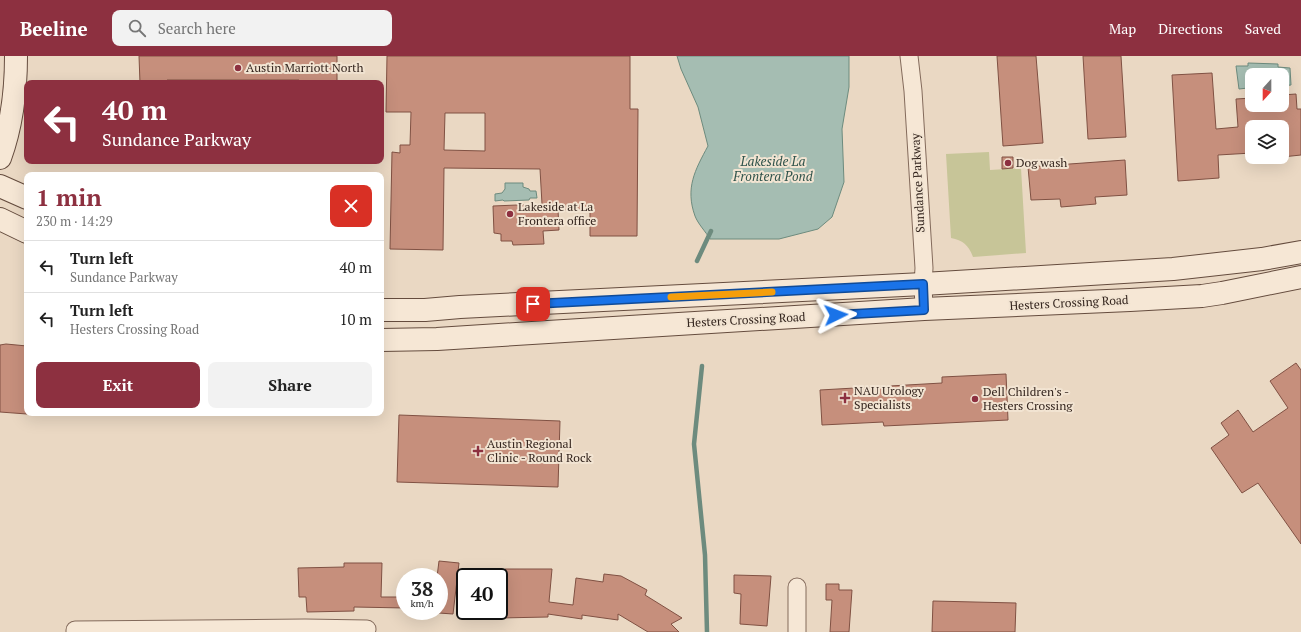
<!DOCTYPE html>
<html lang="en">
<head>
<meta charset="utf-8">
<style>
	body { margin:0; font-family:"PT Serif",serif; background:#f2f2f2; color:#222; height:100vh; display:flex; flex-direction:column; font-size:15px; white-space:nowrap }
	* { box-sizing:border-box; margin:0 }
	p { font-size:13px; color:#767676 }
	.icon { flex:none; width:22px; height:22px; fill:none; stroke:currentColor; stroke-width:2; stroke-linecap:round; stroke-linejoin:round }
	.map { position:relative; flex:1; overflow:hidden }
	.drawer { position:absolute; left:24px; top:116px; width:360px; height:244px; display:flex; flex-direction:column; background:#fff; border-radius:8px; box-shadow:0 4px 16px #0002 }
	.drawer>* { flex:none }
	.top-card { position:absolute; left:24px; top:24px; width:360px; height:84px; border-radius:8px; box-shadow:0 4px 16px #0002; background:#8d3040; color:#fff; overflow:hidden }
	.needle { width:26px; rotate:201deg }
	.controls { position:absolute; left:1245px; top:12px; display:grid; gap:8px }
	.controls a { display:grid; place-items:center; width:44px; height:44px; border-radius:8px; background:#fff; box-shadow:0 4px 16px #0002; font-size:20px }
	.speed { position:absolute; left:396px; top:512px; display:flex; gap:8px; font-size:20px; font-weight:700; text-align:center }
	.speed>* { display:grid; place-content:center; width:52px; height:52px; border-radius:50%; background:#fff; box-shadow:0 4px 16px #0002; line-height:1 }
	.speed small { font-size:10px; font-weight:400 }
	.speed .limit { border:2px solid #111; border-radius:6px; background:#fff; color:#111 }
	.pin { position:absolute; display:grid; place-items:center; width:34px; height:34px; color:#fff; margin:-17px; border-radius:8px; box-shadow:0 2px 6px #0006 }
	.me { position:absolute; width:44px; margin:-22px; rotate:87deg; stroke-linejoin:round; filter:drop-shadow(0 0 3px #0008) }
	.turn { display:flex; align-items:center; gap:14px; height:84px; padding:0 12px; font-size:18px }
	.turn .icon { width:52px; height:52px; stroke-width:2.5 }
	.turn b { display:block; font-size:28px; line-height:34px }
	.round { display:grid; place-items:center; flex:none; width:42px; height:42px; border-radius:8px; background:#f2f2f2 }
	.head { display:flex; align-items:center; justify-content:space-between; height:68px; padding:0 12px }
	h1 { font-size:24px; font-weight:700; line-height:30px; color:#8d3040 }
	.cta { display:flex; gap:8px; margin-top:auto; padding:8px 12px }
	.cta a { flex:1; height:46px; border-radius:8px; background:#8d3040; color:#fff; font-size:16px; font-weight:700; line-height:46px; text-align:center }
	.cta a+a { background:#f2f2f2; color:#222 }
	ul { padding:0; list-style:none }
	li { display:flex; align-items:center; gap:12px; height:52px; padding:0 12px; border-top:1px solid #e0e0e0 }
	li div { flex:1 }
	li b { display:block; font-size:15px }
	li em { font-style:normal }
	header { display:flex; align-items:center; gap:24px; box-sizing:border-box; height:56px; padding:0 20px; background:#8d3040; color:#fff }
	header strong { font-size:19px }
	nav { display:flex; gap:22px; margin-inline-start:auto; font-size:14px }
	.search { width:280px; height:36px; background:#f2f2f2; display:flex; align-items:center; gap:10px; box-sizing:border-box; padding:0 14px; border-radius:8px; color:#767676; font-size:15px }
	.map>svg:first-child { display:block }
	.green { fill:#c7c598 }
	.water { fill:#a5bdb2; stroke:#6d8b7e }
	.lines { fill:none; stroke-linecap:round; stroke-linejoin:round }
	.stream { stroke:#6d8b7e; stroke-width:4.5 }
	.building { fill:#c68f7c; stroke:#805143; fill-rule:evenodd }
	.street-casing { stroke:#836a5b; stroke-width:19 }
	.secondary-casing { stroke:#654c3e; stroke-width:24 }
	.street { stroke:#f6e7d5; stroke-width:17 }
	.secondary { stroke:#f6e7d5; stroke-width:22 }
	.route-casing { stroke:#114b97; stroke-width:10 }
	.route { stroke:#1a73e8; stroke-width:7 }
	.slow { stroke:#f59e0b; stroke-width:7 }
	.poi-dot { fill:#8d3040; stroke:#f2e4d2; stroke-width:1.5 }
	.labels { text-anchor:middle; stroke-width:4; stroke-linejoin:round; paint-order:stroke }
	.poi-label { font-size:12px; fill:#34251e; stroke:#f2e4d2; text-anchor:start }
	.street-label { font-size:12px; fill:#34251e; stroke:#f2e4d2 }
	.water-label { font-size:13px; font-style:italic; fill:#2f534b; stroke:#f2e4d2 }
</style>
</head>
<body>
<header>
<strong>Beeline</strong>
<div class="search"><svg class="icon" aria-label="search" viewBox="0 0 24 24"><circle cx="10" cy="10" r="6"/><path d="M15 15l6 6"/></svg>Search here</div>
<nav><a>Map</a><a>Directions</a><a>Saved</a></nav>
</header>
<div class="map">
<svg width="1301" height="576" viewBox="0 0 1301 576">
	<rect width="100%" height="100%" fill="#ead8c3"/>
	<path class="green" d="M989,96L990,114L1021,112L1026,197L973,201C969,190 963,184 951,182L946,98Z"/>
	<path class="water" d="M677,0H849V31L842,73L844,126L832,161L818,173L779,183H710C706,176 698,168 695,160C685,132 695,114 708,90L698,51L681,13Z
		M1248,7L1278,8V11L1290,12L1291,29L1282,30V19H1252V27L1248,28V32L1239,33L1236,10H1248Z
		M505,127H523V131L529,133L530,135H536L537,142H530L529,144L504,145L503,144L495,145V138L502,137L505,133Z"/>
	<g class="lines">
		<path class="stream" d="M697,205L711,175
			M702,310L694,388L705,499L707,576"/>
	</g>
	<path class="building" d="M139,0H337V27H299V24H167V27H140Z
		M387,0H630V53H638L637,180H590V153L558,154L559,174L543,175L544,188L513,189L512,185H501V178L494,177L493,150L542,148L540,113L444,112L443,194L390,193L392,96L400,97V89H410L411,56H386ZM445,57H485V95L444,94Z
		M997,0H1036L1043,87L1003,90Z
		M1083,0H1121L1126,81L1088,83Z
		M1212,17L1216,73L1238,71L1236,43L1252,42V49H1282V39L1296,38L1297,53H1301V99L1282,101V71H1252V97L1218,99L1219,122L1178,125L1172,19Z
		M1002,101H1013V112L1002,113Z
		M1125,104L1127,139L1095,141L1096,148L1061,151L1060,143L1031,144L1028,111Z
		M6,288L27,290V358L0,356V289Z
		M1296,307L1301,314V488L1258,427L1242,437L1211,392L1229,379L1221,367L1238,354L1253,376L1288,352L1270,325Z
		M1006,318L1008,364L884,370L883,366L822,369L820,334L942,327V321Z
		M399,359L560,365L558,431L397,426Z
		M439,505L459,507L453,558L439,557V521H437Z
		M344,507H382L381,541H405V552L354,551V555L307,556L306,541H299L298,512L344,511Z
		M505,513H552L549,546L573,549L576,522L603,526L604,518L621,520L647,534L645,539L682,562L671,568L679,576H648L618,558V564L582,559V563L548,558V561L500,562L499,527H505Z
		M734,519L771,520L767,570L740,568L741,538L734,537Z
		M826,528H839V534H852L849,576H830L832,544H826Z
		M933,545L1016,547L1015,576H932Z"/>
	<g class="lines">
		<defs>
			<path id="street" d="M909,0L913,35L924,212L923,228L924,253
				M75,576V574L305,572
				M305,576V572L367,573
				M797,576V531"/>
			<path id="secondary" d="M0,102C12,69 16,35 16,0
				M0,130L27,142
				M0,163L27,176
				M381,254H425L460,251L923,228L1173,213L1262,203L1301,196
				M381,284L437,283L548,276L924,253L1130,244L1202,240L1222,237L1301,221"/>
		</defs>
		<use href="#street" class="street-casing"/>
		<use href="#secondary" class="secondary-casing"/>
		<use href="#street" class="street"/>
		<use href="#secondary" class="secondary"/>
	</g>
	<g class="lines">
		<defs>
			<path id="route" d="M533,248L923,228L924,254L836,259"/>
		</defs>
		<use href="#route" class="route-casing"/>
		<use href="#route" class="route"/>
		<path class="slow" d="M671,241L772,236"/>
	</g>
	<g class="poi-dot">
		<circle cx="238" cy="12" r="4"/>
		<circle cx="1008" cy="107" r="4"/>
		<circle cx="510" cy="158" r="4"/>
		<path d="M843 336h4v4h4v4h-4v4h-4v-4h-4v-4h4z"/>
		<circle cx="975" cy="343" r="4"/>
		<path d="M476 389h4v4h4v4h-4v4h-4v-4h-4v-4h4z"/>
	</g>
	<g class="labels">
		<g class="poi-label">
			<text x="246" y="16">Austin Marriott North</text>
			<text x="1016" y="111">Dog wash</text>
			<text x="518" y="155">Lakeside at La<tspan x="518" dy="14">Frontera office</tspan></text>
			<text x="854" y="339">NAU Urology<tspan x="854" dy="14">Specialists</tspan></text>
			<text x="983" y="340">Dell Children's -<tspan x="983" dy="14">Hesters Crossing</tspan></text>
			<text x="487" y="392">Austin Regional<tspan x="487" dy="14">Clinic - Round Rock</tspan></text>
		</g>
		<g class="street-label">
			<text transform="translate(918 127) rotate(-93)" y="4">Sundance Parkway</text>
			<text transform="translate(1069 247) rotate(-3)" y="4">Hesters Crossing Road</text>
			<text transform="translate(746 264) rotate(-3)" y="4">Hesters Crossing Road</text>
		</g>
		<g class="water-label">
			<text x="773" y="110">Lakeside La<tspan x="773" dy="15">Frontera Pond</tspan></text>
		</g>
	</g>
</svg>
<div class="controls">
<a><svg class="needle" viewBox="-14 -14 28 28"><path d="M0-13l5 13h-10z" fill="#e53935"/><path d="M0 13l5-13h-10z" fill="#767676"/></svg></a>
<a><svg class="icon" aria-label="layers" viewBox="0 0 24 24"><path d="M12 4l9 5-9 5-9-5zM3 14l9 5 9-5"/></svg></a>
</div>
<div class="speed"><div>38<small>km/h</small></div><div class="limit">40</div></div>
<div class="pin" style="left:533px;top:248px;background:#d93025"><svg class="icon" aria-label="arrive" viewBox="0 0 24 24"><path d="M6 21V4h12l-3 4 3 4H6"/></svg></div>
<svg class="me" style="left:836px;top:259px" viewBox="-20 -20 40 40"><path d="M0-17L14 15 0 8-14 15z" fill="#1a73e8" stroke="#fff" stroke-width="4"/></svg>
<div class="top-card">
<div class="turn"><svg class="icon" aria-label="left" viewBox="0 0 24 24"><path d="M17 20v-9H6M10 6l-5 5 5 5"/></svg><div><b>40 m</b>Sundance Parkway</div></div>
</div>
<section class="drawer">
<div class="head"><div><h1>1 min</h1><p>230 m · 14:29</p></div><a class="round" style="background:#d93025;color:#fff"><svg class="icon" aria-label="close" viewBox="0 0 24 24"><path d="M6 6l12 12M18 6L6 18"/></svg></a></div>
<ul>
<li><svg class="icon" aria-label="left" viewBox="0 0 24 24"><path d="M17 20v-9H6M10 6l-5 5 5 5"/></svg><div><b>Turn left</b><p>Sundance Parkway</p></div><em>40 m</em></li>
<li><svg class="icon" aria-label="left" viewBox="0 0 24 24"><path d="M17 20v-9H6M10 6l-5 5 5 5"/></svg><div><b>Turn left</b><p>Hesters Crossing Road</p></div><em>10 m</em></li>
</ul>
<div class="cta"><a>Exit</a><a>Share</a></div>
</section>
</div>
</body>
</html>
